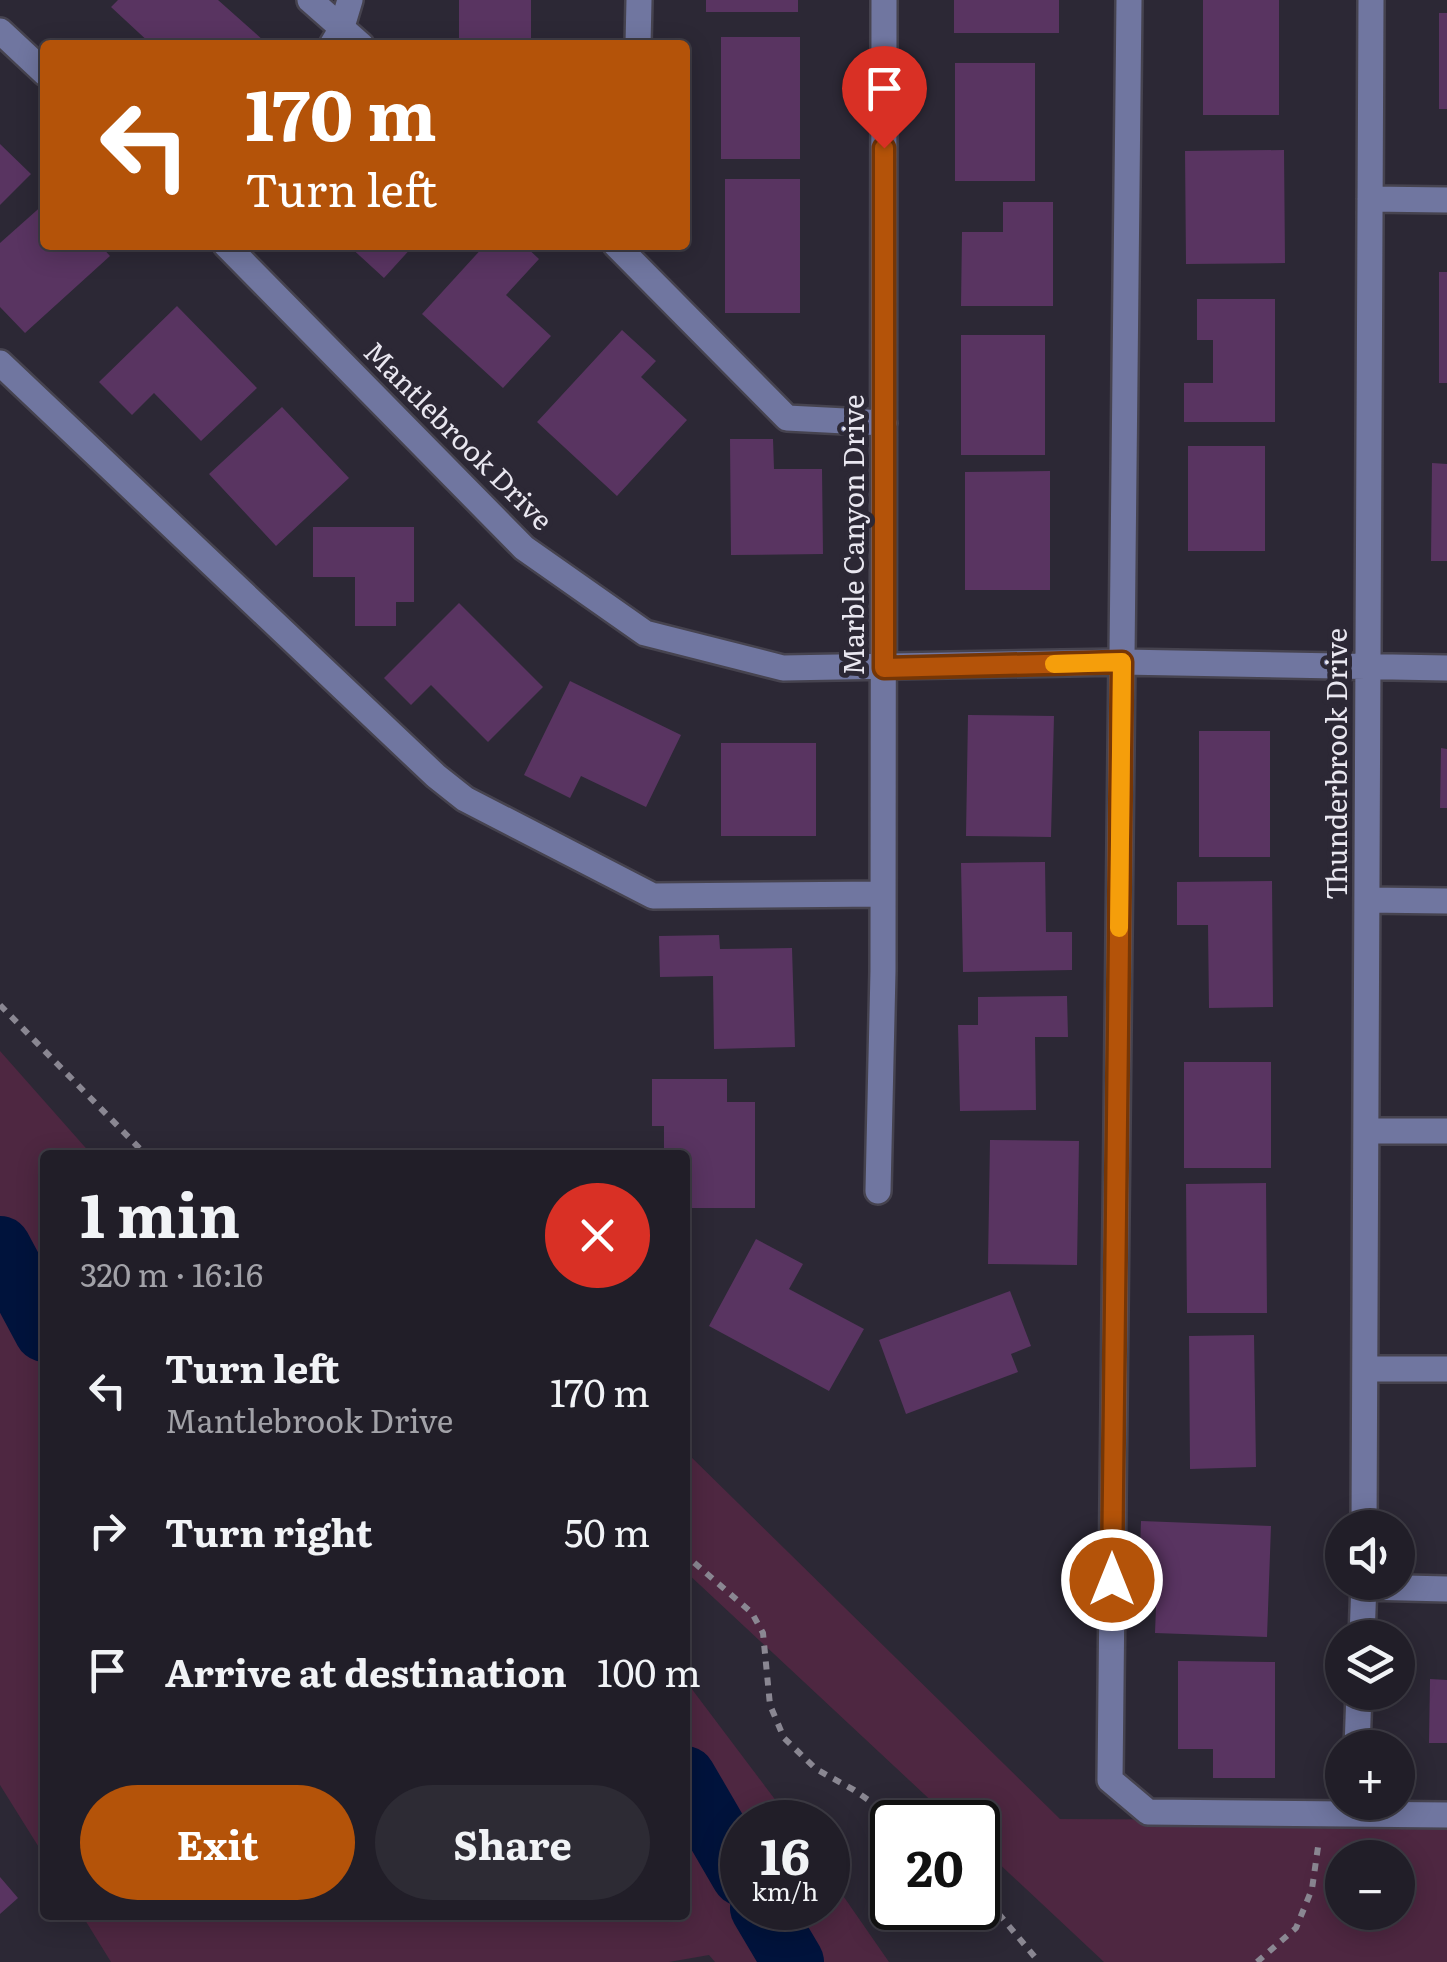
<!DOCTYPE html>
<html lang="en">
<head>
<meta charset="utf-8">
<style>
	body { margin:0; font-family:Literata,serif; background:#2d2b34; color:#f1f3f6; height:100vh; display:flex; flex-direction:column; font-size:38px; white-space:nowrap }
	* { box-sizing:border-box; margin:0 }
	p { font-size:32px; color:#a2a2a8 }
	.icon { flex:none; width:55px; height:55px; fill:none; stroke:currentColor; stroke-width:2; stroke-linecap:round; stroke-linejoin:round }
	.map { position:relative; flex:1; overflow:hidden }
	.drawer { position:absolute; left:40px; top:1150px; width:650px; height:770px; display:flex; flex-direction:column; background:#211e28; border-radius:10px; box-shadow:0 5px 25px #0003,0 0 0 2px #3e3c45 }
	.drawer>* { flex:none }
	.banner { position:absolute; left:40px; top:40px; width:650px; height:210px; border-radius:10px; box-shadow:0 5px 25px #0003,0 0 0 2px #3e3c45; background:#b45309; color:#fff; overflow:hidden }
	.controls { position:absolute; left:1325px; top:1510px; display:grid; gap:20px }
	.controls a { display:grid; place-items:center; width:90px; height:90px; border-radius:50%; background:#211e28; box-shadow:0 5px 25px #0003,0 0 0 2px #3e3c45; font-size:50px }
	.speed { position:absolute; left:720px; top:1800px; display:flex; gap:20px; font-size:50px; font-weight:700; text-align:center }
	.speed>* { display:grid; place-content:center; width:130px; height:130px; border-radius:50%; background:#211e28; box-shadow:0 5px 25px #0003,0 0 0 2px #3e3c45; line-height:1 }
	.speed small { font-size:25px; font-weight:400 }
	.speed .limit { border:5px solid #111; border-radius:15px; background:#fff; color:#111 }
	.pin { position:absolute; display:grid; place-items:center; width:85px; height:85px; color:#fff; margin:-102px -42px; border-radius:50% 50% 50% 0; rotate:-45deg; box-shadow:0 0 10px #0007 }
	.pin .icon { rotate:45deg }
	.me { position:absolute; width:110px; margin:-55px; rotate:0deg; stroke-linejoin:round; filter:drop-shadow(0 0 8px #0008) }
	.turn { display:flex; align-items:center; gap:35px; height:210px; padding:0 40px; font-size:45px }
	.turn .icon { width:130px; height:130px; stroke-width:2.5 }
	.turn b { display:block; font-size:70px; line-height:85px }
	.round { display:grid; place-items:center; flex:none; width:105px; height:105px; border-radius:52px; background:#2d2b34 }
	.overview { display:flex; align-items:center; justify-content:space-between; height:170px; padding:0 40px }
	h1 { font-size:60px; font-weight:700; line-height:75px }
	.cta { display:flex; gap:20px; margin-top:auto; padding:20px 40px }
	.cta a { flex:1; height:115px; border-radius:60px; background:#b45309; color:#fff; font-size:40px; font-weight:700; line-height:115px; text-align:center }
	.cta a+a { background:#2d2b34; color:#f1f3f6 }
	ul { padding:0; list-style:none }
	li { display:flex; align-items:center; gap:30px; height:140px; padding:0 40px }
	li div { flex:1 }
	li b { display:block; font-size:38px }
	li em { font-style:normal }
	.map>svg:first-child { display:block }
	.green { fill:#4e2741; fill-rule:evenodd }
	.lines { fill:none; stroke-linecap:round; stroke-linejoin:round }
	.river { stroke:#00133c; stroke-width:62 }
	.building { fill:#593461 }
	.minor-casing { stroke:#46434f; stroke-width:30 }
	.path { stroke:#8a8792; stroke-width:6; stroke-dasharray:8 8; stroke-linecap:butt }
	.minor { stroke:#7076a0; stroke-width:25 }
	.route-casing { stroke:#753606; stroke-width:25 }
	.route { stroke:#b45309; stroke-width:18 }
	.slow { stroke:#f59e0b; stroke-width:18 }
	.labels { text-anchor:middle; stroke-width:10; stroke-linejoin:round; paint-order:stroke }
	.street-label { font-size:28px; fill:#e9e7f0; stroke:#2c2835 }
</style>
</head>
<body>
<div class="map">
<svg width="1447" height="1962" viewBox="0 0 1447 1962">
	<rect width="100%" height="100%" fill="#2c2835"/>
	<path class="green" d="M0,1051L92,1155H45V1857L0,1785Z
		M685,1451L1060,1819L1447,1821V1962H1104L978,1844V1822H954L685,1571ZM1342,1858H1398V1912H1342Z
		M685,1680L792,1822H742V1908H828V1874L889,1962H715L709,1955L669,1962H111L82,1915H685Z"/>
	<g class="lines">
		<path class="river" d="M0,1247L45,1331
			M685,1777L742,1875
			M761,1908L793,1962"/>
	</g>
	<path class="building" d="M118,0H218L264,41L260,45H152L111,7Z
		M459,0H531V45H459Z
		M706,0H798V12H706Z
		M954,0H1059V33H954Z
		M1203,0H1279V115H1203Z
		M1439,13H1447V109H1439Z
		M721,37H800V159H721Z
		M955,63H1035V181H955Z
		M0,144L31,174L0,205Z
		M1284,150L1285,263L1186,264L1185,151Z
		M725,179H800V313H725Z
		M1003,202H1053V306H961L962,232H1003Z
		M45,203V245H100L110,256L25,333L0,307V243Z
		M348,245H414L384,278Z
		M485,245H524L539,259L506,295L551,336L503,388L422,314Z
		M1439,272H1447V383H1439Z
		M1197,299H1275V422H1184V383H1213V340H1197Z
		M177,306L257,388L201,441L154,393L132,415L99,382Z
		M622,330L656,361L641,377L687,420L617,496L537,422Z
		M961,335H1045V455H961Z
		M282,407L349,478L276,546L209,474Z
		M730,439H773L774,469H822L823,554L731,555Z
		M1188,446H1265V551H1188Z
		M1432,463L1447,464V561H1431Z
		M1050,471V590H965V472Z
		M313,527H414V602H396V626H355V577H313Z
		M459,603L543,687L488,742L431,685L411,705L384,678Z
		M570,681L681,735L646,807L581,776L570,798L524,775Z
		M968,715L1054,716L1051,837L966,836Z
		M1199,731H1270V857H1199Z
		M721,743H816V836H721Z
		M1441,748L1447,749V808H1440Z
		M1045,862L1046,932H1072V970L963,972L961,863Z
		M1272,881L1273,1007L1209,1008L1208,925H1177V882Z
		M719,935L720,949L792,948L795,1047L714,1049L713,976L660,977L659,936Z
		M1067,996L1068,1037H1035L1036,1110L960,1111L958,1025H978V997Z
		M1184,1062H1271V1168H1184Z
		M652,1079H727V1102H755V1208H685V1155H664V1126H652Z
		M990,1140L1079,1141L1077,1265L988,1264Z
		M1266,1183L1267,1313H1187L1186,1184Z
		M756,1239L803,1264L789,1289L864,1329L829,1391L709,1326Z
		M1010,1291L1031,1346L1011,1354L1018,1372L906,1414L879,1340Z
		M1254,1335L1256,1467L1190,1469L1189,1336Z
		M1141,1521L1271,1526L1267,1637L1155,1633L1157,1580H1139Z
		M1178,1661L1275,1662V1778H1213V1749H1178Z
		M1430,1679L1447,1680V1743H1429Z
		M0,1877L18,1898L0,1914Z"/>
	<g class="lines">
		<defs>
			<path id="minor" d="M310,0L361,45
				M1129,0L1110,1780L1148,1812L1447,1815
				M0,31L45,73
				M332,45L341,30L350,0
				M638,45L639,0
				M1370,199L1447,200
				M226,245L524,548L645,633L783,668L1122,662L1447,668
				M616,245L787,418L884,423
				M0,363L436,776L465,799L653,896L883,894
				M1367,900L1447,901
				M1366,1131H1447
				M878,1191L883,971L884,0
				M1365,1369H1447
				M1364,1528L1371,0
				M1364,1587L1447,1589
				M1362,1638L1364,1582
				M1357,1748L1359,1692"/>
		</defs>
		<use href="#minor" class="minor-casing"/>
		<path class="path" d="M0,1005L146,1155
			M685,1550L691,1560L752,1613L763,1633L770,1705L784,1738L816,1769L854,1790L900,1822
			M978,1889L1039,1962
			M1257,1962L1296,1928L1312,1889L1319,1840"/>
		<use href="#minor" class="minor"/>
	</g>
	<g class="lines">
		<defs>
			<path id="route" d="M884,148V668L1122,662L1112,1580"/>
		</defs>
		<use href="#route" class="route-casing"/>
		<use href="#route" class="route"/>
		<path class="slow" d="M1054,664L1122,662L1119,928"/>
	</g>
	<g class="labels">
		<g class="street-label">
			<text transform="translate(458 436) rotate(45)" y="10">Mantlebrook Drive</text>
			<text transform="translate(854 535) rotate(-90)" y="10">Marble Canyon Drive</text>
			<text transform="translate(1337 764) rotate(-90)" y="10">Thunderbrook Drive</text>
		</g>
	</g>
</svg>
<div class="controls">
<a><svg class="icon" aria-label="sound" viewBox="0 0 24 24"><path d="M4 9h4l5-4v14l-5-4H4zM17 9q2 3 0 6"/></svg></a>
<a><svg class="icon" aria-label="layers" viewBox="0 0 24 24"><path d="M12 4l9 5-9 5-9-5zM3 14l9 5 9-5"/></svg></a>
<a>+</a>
<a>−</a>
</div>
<div class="speed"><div>16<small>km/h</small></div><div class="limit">20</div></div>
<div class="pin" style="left:884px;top:148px;background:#d93025"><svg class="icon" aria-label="arrive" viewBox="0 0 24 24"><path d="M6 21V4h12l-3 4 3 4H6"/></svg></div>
<svg class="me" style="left:1112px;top:1580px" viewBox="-20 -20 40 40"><circle r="17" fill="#b45309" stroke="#fff" stroke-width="3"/><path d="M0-11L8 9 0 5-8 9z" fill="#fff"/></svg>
<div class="banner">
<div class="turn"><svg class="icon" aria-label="left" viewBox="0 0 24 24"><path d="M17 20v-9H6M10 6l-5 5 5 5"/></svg><div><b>170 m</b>Turn left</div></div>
</div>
<section class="drawer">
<div class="overview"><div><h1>1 min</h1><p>320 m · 16:16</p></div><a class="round" style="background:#d93025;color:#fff"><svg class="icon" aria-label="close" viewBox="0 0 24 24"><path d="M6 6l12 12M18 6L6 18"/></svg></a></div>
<ul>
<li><svg class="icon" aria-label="left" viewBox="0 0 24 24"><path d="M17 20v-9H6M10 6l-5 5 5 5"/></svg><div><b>Turn left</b><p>Mantlebrook Drive</p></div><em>170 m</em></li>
<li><svg class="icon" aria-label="right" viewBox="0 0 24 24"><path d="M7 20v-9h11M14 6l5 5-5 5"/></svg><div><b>Turn right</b></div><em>50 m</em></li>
<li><svg class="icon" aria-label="arrive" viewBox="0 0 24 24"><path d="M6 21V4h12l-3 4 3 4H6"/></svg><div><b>Arrive at destination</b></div><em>100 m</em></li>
</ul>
<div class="cta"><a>Exit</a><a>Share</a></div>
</section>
</div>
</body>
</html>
